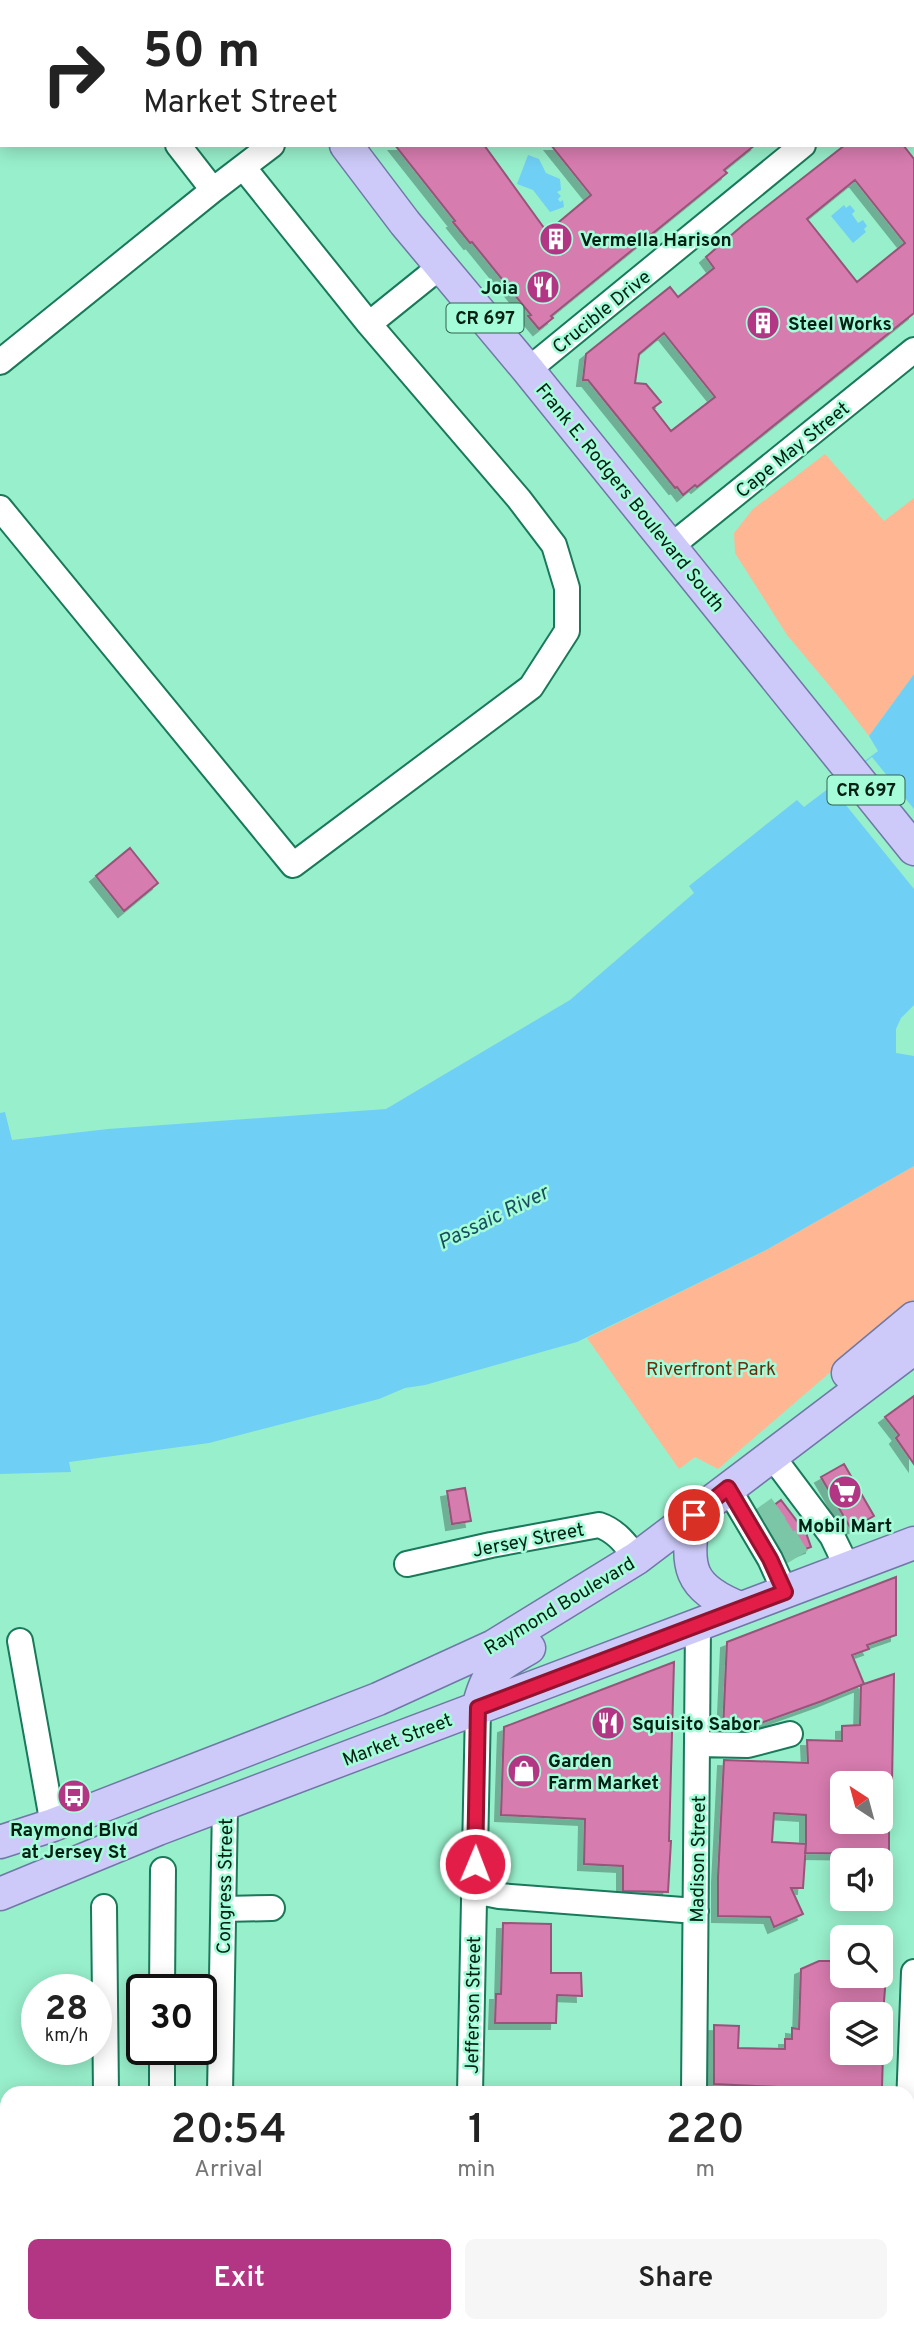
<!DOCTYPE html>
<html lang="en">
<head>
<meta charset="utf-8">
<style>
	body { margin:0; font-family:Overpass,sans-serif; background:#f6f6f6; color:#222; height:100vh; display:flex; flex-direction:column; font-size:26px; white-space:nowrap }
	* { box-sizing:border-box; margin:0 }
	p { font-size:23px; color:#767676 }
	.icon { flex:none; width:38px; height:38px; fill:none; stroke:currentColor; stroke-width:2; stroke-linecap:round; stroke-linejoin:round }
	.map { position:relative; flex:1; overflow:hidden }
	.drawer { position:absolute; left:0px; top:2086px; width:915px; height:247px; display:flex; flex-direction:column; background:#fff; border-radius:21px 21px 0 0; box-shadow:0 4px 18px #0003 }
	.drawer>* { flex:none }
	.hud { position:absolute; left:0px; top:0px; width:915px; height:147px; box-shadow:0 4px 18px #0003; background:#fff; color:#222; overflow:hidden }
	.needle { width:46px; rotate:324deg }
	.controls { position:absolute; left:830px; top:1771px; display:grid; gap:14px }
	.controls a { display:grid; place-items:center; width:63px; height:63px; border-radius:10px; background:#fff; box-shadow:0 4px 18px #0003; font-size:35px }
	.speed { position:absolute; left:21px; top:1974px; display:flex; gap:14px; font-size:35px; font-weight:700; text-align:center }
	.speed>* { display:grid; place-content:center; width:91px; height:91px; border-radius:50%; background:#fff; box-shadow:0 4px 18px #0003; line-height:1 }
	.speed small { font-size:18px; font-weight:400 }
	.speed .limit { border:4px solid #111; border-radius:10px; background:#fff; color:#111 }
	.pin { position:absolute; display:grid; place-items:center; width:60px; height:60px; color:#fff; margin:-30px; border:4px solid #fff; border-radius:50%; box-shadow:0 2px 7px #0007 }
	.me { position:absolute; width:77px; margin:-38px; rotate:1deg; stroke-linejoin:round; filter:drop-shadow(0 0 5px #0008) }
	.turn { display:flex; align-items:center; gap:24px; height:147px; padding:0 28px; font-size:32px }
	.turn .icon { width:91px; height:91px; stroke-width:2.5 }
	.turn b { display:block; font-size:49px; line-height:60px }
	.eta { display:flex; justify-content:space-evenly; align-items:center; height:119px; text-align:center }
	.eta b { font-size:42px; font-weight:600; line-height:49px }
	.cta { display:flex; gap:14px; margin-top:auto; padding:14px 28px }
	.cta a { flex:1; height:80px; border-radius:10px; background:#b33685; color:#fff; font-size:28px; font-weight:600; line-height:80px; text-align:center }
	.cta a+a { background:#f6f6f6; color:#222 }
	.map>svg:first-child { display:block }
	.green { fill:#ffb693 }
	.water { fill:#70cff4 }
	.pier { fill:#98efcb }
	.building { fill:#d77baf; stroke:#965479; stroke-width:2; fill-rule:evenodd; filter:url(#shadow) }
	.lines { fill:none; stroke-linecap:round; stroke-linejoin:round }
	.minor-tunnel { stroke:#7ac6a6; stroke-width:24; stroke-dasharray:24 12; stroke-linecap:butt }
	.minor-casing { stroke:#19795a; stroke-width:28 }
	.major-casing { stroke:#6f78a6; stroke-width:35 }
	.minor { stroke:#fff; stroke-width:24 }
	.major { stroke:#cdcaf9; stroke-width:32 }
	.route-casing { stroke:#92132f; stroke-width:18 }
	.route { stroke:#e11d48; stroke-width:12 }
	.labels { text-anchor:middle; stroke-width:5; stroke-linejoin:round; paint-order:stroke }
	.shield { fill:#a5fcd8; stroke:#32624f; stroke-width:2 }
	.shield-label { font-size:18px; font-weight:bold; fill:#002014 }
	.poi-label { font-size:19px; font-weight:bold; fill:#002014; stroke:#a5fcd8; text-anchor:start }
	.street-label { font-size:19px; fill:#002014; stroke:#a5fcd8 }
	.park-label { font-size:19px; fill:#6a2e0d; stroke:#a5fcd8 }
	.water-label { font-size:21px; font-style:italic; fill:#194f63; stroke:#a5fcd8 }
</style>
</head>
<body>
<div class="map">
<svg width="914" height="2332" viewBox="0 0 914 2332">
	<defs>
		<filter id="shadow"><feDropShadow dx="-6" dy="6" stdDeviation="0" flood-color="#0004"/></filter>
	</defs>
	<rect width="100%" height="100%" fill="#98efcb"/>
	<path class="green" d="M825,454L884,521L914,498V674L869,736L838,696L787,635L735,553L734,533L753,509Z
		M914,1166V1300L718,1469L695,1457L679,1469L587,1338L766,1250Z"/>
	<path class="water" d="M528,155L539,159L546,173L560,179L561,190L557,192L561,196L558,199L560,202L563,200L564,207L550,212L533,190L517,184Z
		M844,205L846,208L850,205L855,211L852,214L858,223L863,220L867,226L864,229L866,232L853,243L831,216Z
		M914,674V1166L766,1250L577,1342L425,1385L405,1388L379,1399L209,1443L69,1462L71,1472L0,1474V1113L5,1112L12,1140L108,1129L386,1109L570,1000L694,893L689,886L797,800L804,807L878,751L869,736Z"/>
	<path class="pier" d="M872,757L914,809V889L832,788Z
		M914,1005V1056L896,1053V1029L901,1018Z"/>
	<path class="building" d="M395,145H484L547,232L591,195L551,145H755L724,170L727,173L551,316L553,318L539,329L528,316L531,315L472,242L470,243L453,222L455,221Z
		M845,145H903L914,159V313L697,487L695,485L683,495L677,487L675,488L588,380H583L586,354L670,287L678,297L714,268L706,257L743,225ZM855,180L905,243L857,282L807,219ZM664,333L715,397L671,431L653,408L661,402L646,384L635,383L639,354Z
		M130,848L158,883L124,911L96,876Z
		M914,1396V1464L896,1438L899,1435L885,1417Z
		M844,1464L874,1516L851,1529L821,1477Z
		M465,1488L471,1521L452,1524L447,1491Z
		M781,1500L806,1533L811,1547L785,1557L761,1515Z
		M896,1577V1635L867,1645L869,1649L852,1655L864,1684L822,1701L741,1730H723L727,1642Z
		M674,1662L669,1841H671L668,1892L623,1891V1866L584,1864L585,1819L501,1815L504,1727Z
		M894,1674L892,1783H842V1822H889V1854L805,1853L806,1844L803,1888H791L803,1914L774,1927L770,1917L718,1916V1877L724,1760L808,1763L807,1740L842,1741V1726L860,1725L861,1685ZM774,1813L806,1815V1844L772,1842Z
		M503,1923L551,1924V1973H581L582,1996L557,1995L556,2023H495L496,1994H501Z
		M819,1961H842V1976H886L883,2014H842V2053H883L882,2088L820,2087V2089L714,2084V2025L739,2026L738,2048L785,2049V2039H792V2028L799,2029L801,1969Z"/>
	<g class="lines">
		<path class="minor-tunnel" d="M759,1522L784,1504
			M769,1538L796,1521
			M781,1553L807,1537"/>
		<defs>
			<path id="minor" d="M63,0L65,2
				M101,0L103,2
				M859,0L861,2
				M140,2L142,0
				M511,2L513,0
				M178,145L213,190L272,145
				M369,324L441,266
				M0,362L213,190
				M528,370L803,145
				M0,508L293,865L531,687L567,631V588L554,545L519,499L369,324L243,167
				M670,547L914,350
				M772,1456L832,1536L848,1569
				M728,1488L770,1559L785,1592
				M407,1564L491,1545L599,1525C617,1531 626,1545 637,1558
				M20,1641L53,1825
				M698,1744L748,1745L790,1734
				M474,1891L499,1896L696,1911
				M104,1907L106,2093
				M224,1909L272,1908
				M162,1990L163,1870
				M162,2093V2049
				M220,2093L225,1805
				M470,2093L478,1708
				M694,2093L698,1624
				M0,2124H7
				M908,2132L914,1972
				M0,2275L7,2274
				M44,2332L45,2326
				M216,2332L217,2326
				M468,2332V2326
				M686,2332V2326
				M902,2332V2326"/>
			<path id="major" d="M229,0L230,2
				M346,145L405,223L528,370L914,849
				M848,1373L914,1318
				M694,1515C686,1567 687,1587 740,1608
				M478,1708C488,1668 495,1668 529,1648
				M0,1842L53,1825L378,1699L494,1646L637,1558L914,1348
				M0,1894L158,1829L914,1543"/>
		</defs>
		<use href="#minor" class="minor-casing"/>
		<use href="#major" class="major-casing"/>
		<use href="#minor" class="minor"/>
		<use href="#major" class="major"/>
	</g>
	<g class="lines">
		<defs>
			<path id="route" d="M475,1864L478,1708L785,1592L770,1559L728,1488L694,1515"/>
		</defs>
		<use href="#route" class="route-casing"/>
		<use href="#route" class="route"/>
	</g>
	<defs>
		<symbol id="building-disc" viewBox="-11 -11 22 22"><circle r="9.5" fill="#b33685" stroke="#a5fcd8"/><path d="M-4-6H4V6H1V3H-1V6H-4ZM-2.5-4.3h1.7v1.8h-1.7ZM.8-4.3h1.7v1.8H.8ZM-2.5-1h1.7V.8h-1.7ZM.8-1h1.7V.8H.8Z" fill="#fff"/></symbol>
		<symbol id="restaurant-disc" viewBox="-11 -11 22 22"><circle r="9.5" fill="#b33685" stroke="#a5fcd8"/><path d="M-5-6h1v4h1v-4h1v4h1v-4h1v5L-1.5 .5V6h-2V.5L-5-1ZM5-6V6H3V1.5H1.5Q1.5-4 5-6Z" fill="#fff"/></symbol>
		<symbol id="supermarket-disc" viewBox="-11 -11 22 22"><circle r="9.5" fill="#b33685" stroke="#a5fcd8"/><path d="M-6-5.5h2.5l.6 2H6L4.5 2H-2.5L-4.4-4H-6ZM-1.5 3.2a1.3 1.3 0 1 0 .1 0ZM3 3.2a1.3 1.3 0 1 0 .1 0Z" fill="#fff"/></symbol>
		<symbol id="shop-disc" viewBox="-11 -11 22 22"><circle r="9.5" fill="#b33685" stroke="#a5fcd8"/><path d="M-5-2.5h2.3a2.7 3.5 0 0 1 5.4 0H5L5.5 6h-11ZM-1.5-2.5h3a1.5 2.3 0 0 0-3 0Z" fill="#fff"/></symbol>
		<symbol id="bus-disc" viewBox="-11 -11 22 22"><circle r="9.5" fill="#b33685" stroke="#a5fcd8"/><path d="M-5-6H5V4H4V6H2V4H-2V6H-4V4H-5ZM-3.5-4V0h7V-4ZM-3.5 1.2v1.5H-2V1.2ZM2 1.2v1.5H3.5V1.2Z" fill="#fff"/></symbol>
	</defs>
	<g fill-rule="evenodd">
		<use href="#building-disc" x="537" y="220" width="38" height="38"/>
		<use href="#restaurant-disc" x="524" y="268" width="38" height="38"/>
		<use href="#building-disc" x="744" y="304" width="38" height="38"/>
		<use href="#supermarket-disc" x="826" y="1473" width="38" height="38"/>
		<use href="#restaurant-disc" x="589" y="1704" width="38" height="38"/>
		<use href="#shop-disc" x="505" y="1752" width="38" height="38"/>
		<use href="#bus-disc" x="55" y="1777" width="38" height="38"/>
	</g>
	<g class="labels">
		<g class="shield">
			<rect x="446.5" y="303.5" width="77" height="29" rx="5"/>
			<rect x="827.5" y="775.5" width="77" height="29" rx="5"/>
		</g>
		<g class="shield-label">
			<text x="485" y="324">CR 697</text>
			<text x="866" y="796">CR 697</text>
		</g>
		<g class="poi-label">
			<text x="580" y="246">Vermella Harison</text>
			<text x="518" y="294" text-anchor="end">Joia</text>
			<text x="788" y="330">Steel Works</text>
			<text x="845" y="1532" text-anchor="middle">Mobil Mart</text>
			<text x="632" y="1730">Squisito Sabor</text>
			<text x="548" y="1767">Garden<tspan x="548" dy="22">Farm Market</tspan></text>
			<text x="74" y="1836" text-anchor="middle">Raymond Blvd<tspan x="74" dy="22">at Jersey St</tspan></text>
		</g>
		<g class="street-label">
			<text transform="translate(601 311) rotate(-39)" y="7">Crucible Drive</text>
			<text transform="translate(792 449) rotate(-39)" y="7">Cape May Street</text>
			<text transform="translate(631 497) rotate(51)" y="7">Frank E. Rodgers Boulevard South</text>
			<text transform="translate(528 1539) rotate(-11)" y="7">Jersey Street</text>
			<text transform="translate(559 1605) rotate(-31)" y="7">Raymond Boulevard</text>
			<text transform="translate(397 1739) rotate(-21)" y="7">Market Street</text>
			<text transform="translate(697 1859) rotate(-89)" y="7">Madison Street</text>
			<text transform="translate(224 1886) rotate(-89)" y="7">Congress Street</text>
			<text transform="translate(472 2005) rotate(-89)" y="7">Jefferson Street</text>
		</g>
		<g class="park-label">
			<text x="711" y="1375">Riverfront Park</text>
		</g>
		<g class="water-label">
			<text transform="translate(493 1217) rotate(-26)" y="7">Passaic River</text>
		</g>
	</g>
</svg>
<div class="controls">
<a><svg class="needle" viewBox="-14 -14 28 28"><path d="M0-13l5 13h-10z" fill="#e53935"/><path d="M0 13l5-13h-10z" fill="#767676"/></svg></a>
<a><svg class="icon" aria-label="sound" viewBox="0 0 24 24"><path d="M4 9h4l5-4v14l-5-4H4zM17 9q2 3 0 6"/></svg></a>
<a><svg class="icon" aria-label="search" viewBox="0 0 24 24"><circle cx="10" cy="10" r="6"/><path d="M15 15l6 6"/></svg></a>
<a><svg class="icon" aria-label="layers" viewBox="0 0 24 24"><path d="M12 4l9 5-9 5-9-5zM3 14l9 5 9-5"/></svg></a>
</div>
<div class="speed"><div>28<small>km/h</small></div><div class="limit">30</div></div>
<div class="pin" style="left:694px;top:1515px;background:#d93025"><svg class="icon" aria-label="arrive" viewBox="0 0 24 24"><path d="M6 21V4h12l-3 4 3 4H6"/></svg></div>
<svg class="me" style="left:475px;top:1864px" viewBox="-20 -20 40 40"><circle r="17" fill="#e11d48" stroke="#fff" stroke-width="3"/><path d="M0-11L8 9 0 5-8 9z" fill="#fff"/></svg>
<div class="hud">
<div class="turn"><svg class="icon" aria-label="right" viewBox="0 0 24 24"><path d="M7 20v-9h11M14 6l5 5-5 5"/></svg><div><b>50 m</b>Market Street</div></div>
</div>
<section class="drawer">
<div class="eta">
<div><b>20:54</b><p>Arrival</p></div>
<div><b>1</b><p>min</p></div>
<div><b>220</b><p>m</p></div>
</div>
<div class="cta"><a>Exit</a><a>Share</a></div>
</section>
</div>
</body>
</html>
